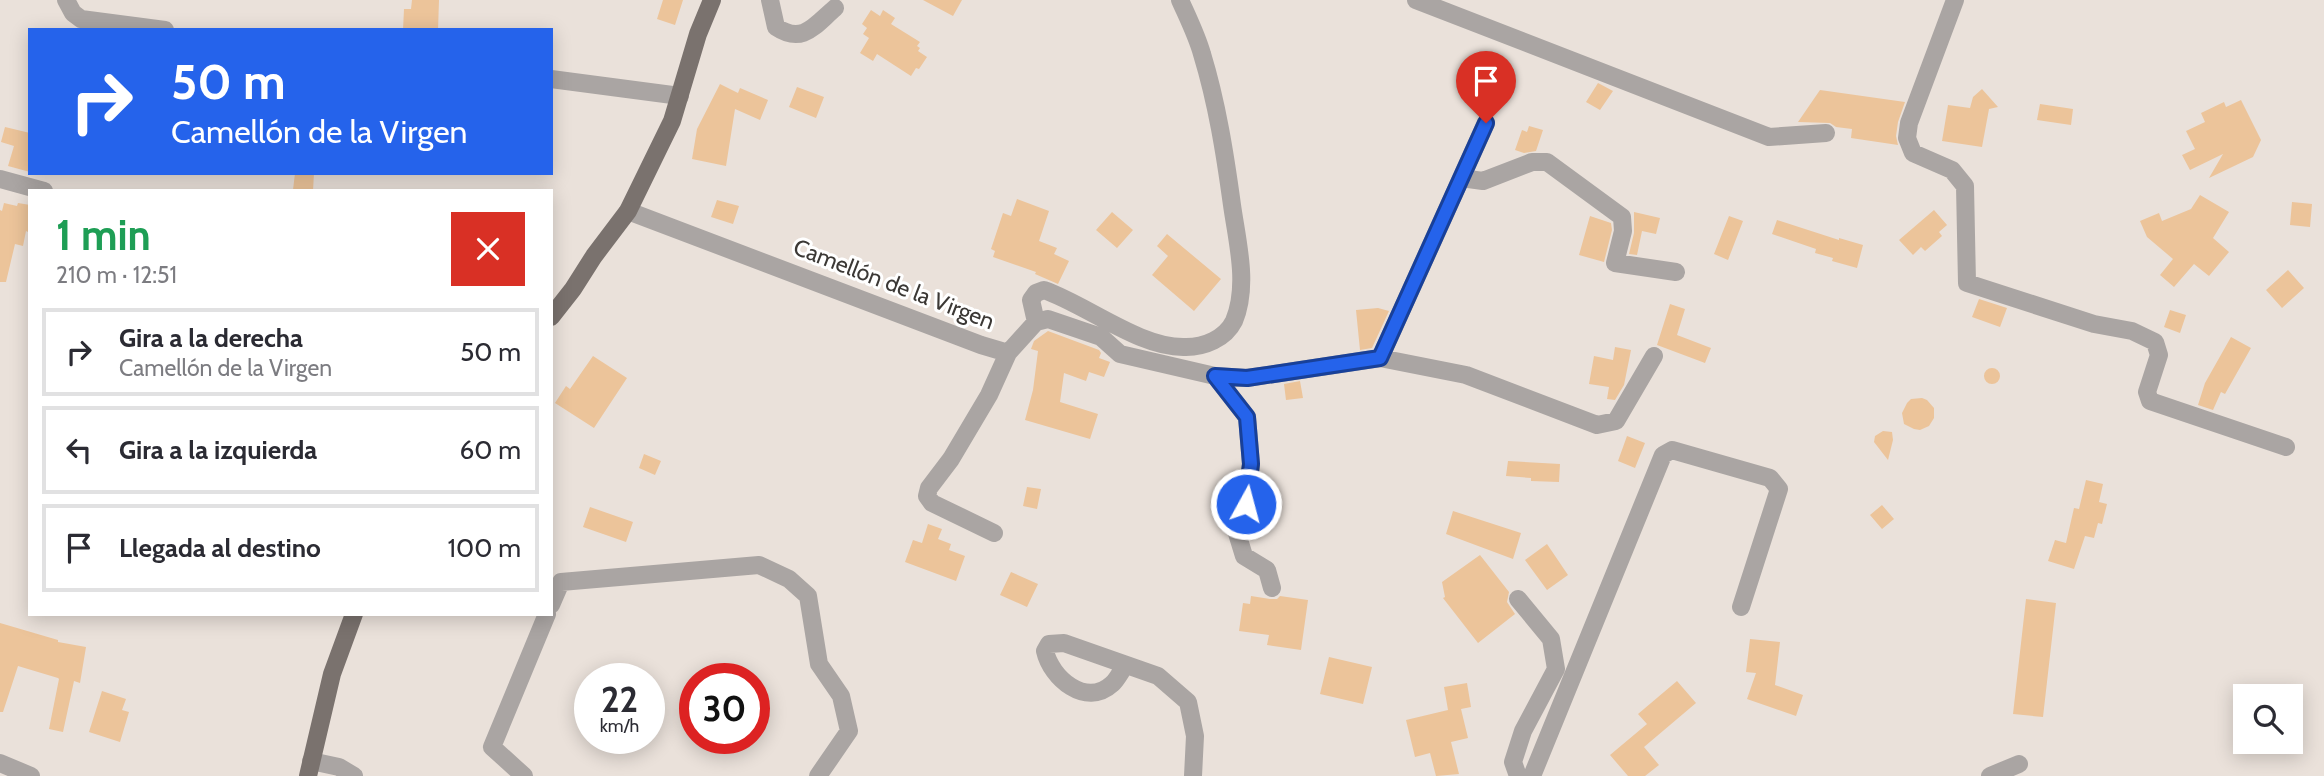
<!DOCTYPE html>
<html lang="es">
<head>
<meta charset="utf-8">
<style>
	body { margin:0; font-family:Cabin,sans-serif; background:#f7f7f7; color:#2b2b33; height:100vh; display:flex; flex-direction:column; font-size:26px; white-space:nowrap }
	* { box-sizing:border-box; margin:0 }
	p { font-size:23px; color:#7c7c81 }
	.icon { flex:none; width:38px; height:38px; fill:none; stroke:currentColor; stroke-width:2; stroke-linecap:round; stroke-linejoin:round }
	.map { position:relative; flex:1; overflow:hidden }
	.panel { position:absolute; left:28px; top:189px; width:525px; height:427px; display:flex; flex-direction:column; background:#fff; border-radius:0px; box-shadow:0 4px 18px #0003 }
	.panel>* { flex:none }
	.top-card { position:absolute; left:28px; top:28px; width:525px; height:147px; border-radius:0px; box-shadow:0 4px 18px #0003; background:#2563eb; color:#fff; overflow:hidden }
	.controls { position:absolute; left:2233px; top:684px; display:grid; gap:14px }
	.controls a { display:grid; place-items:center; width:70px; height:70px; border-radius:0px; background:#fff; box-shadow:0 4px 18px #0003; font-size:35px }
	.speed { position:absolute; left:574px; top:663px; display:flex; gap:14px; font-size:35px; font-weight:700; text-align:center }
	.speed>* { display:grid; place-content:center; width:91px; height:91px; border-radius:50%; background:#fff; box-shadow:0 4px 18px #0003; line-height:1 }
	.speed small { font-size:18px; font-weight:400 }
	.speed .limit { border:10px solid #d22; background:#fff; color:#111 }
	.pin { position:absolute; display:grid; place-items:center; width:60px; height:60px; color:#fff; margin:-72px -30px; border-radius:50% 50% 50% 0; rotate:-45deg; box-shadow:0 0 7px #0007 }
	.pin .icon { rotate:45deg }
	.me { position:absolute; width:77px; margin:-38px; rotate:7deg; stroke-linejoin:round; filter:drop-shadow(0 0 5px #0008) }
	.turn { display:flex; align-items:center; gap:24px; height:147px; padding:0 28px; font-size:32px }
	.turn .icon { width:91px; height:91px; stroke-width:2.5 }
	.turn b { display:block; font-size:49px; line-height:60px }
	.round { display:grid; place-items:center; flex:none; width:74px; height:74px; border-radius:0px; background:#f7f7f7 }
	.headline { display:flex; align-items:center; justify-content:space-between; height:119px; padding:0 28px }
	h1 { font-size:42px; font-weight:800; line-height:52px; color:#1e9e55 }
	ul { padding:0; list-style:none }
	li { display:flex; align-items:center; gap:21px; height:88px; margin:0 14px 10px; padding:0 14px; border:4px solid #e1e1e2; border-radius:0px }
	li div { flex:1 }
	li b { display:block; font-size:26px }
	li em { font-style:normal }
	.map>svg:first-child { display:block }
	.building { fill:#ecc49a }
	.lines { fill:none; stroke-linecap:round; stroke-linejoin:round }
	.minor { stroke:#aaa5a3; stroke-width:18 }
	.major { stroke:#7a726e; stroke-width:18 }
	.route-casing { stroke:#184099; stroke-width:18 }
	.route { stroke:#2563eb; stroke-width:12 }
	.labels { text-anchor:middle; stroke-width:6; stroke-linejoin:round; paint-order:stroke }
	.street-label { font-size:23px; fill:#3b3835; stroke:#fff }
</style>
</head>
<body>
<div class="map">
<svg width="2324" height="776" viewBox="0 0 2324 776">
	<rect width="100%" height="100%" fill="#eae1da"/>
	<path class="building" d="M412,0H439L438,30H403L404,9H411Z
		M663,0H683L675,25L657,19Z
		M923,0H962L953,16Z
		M871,10L880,16L883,10L895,18L891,24L920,42L917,46L920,48L918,51L927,57L919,69L916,68L911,76L877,54L873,61L860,53L869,38L863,34L867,28L862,24Z
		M1598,83L1613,91L1600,110L1586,102Z
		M720,84L738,93L740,88L768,100L760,120L735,109L726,166L692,159L697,129Z
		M797,87L824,97L816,118L789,107Z
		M1982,89L1998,107L1989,109L1982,147L1942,141L1948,105L1970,108L1973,97Z
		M1820,90L1905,102L1898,122L1896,136L1898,145L1851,138L1852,129L1836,127L1830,123L1798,122Z
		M2241,100L2261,140L2253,157L2209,178L2223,154L2190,170L2182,155L2195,149L2186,131L2205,122L2201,113L2224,102L2226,107Z
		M2040,104L2073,109L2071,125L2037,120Z
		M1529,126L1543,130L1536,151L1524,153L1515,150L1522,130L1527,132Z
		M5,127L30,133V172L8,166L14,146L1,142Z
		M295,173H314L313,191L293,190Z
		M2200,195L2229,212L2213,238L2229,252L2209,276L2194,264L2174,287L2160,275L2173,259L2147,237L2140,221L2159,213L2162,221L2191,209Z
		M1017,199L1049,211L1039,241L1057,248L1054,254L1069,261L1058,284L1035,274L1036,272L993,257L995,251L991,249L1003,213L1011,216Z
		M717,200L739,206L733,224L711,217Z
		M2292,202L2312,204L2310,227L2290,225Z
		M4,203L17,206L18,203L30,205L28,232L26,231L23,246L15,244L6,282H0V210L2,211Z
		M1934,210L1947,225L1939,232L1942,236L1925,251L1921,247L1913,255L1899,240Z
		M1112,212L1133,230L1117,248L1096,230Z
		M1634,212L1660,218L1656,234L1642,231L1637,255L1629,254L1634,233Z
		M1590,216L1611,223L1612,230L1604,262L1579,255Z
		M1729,216L1743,221L1728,260L1714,254Z
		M1777,220L1839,240V238L1863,245L1857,268L1832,261L1833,258L1815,253L1816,249L1772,234Z
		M1167,234L1221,279L1194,311L1152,275L1168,256L1157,246Z
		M2288,270L2304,288L2282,308L2266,290Z
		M1979,299L2007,308L2000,327L1972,317Z
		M1670,304L1685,309L1677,335L1711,348L1705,363L1657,345Z
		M1378,308L1389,311L1372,348L1360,350L1356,310Z
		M2170,310L2186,315L2180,333L2164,327Z
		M1048,331L1099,350L1101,353L1099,358L1110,362L1104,377L1089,372L1086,381L1064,373L1060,402L1098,414L1090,439L1025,420L1033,390L1038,351L1031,349L1034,341Z
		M2231,337L2251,348L2225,394L2221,392L2213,410L2198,405L2205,383Z
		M1615,347L1631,350L1624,385L1615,400L1607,399L1609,387L1589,384L1594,356L1613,360Z
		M593,356L627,378L594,428L555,403L566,386L570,389Z
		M1984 376a8 8 0 1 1 16 0a8 8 0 1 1-16 0Z
		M1300,381L1303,398L1286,400L1284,384Z
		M1922,398L1927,400L1934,408V418L1929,426L1920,430L1914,429L1904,424L1902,413L1907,403L1911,399Z
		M1883,431L1892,432L1893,440L1888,460L1874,442L1875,436Z
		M1627,436L1645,443L1635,468L1618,461Z
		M644,454L661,461L655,475L639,468Z
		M1508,461L1560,464L1559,482L1531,481V478L1506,476Z
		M2086,480L2103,484L2099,502L2107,504L2102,524L2098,523L2094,538L2085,536L2074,569L2048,561L2055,540L2066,543L2074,508L2079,509Z
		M1027,487L1041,489L1037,509L1023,506Z
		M1882,505L1894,519L1882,529L1870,515Z
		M590,507L633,522L626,542L583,527Z
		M1453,511L1521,533L1513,559L1446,534Z
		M928,524L942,529L938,539L951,544L949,550L965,556L956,581L905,562L913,540L922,543Z
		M1547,544L1568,575L1547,590L1525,560Z
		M1480,555L1509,592L1507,602L1515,614L1478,643L1443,598L1445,597L1442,582Z
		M1011,572L1038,584L1027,607L1000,595Z
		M1251,596L1270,599H1277L1280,596L1308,600L1301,650L1267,645L1269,635L1239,631L1243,603L1250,604Z
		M2026,599L2056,603L2043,717L2013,714Z
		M0,623L58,640V642L86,647L80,683L74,681L63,732L49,729L59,679L58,678L18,666L3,712H0Z
		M1750,639L1780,642L1775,685L1803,695L1796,716L1747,699L1756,673L1746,672Z
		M1329,657L1372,667L1363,704L1320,694Z
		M1677,681L1696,703L1644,747L1659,765L1645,776H1628L1610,755L1647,724L1638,714Z
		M1467,683L1471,707L1461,709L1468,738L1451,742L1459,774L1436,776L1430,753L1415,757L1406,720L1448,710L1444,687Z
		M102,691L126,699L122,710L129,712L120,742L89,732Z"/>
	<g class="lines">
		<path class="minor" d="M66,0L73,13L81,19L165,30
			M770,0L776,27C803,45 815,25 835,8
			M1416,0L1769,137L1826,133
			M1955,0L1909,123L1907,138L1913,153L1952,170L1965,186L1967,283L2094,324L2132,331L2155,342L2159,355L2147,392L2150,401L2286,447
			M551,79L680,96
			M1461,178L1483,181L1532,162H1547L1622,217L1623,231L1615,263L1676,272
			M0,179L44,191
			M628,211L981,345L1008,353
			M1036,322L1031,300L1036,293L1044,290C1087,305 1141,349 1186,347C1204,347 1225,339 1234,321C1249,285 1237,241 1232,205C1225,154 1217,103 1202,54C1197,36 1188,18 1180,0
			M1380,358L1486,123
			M1215,376L1247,417L1251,464L1246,504L1236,530L1244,556L1267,570L1272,588
			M994,533L932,503L927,496L929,488L951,459L989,395L1008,353L1036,322L1048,319L1101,337L1120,354L1215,376L1247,378L1380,358L1466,375L1597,425L1616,421L1654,356
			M551,605L561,582L759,565L789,579L808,596L819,664L841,696L849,731L818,776
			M1125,666C1121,671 1117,680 1112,684C1086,708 1051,678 1045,651L1049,644L1064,643L1158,676L1188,702L1195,736L1193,776
			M311,761L339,767L354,776
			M0,763L31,776
			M524,776L492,747L547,614
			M1518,776L1513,762L1523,731L1556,669L1551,639L1518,599
			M1532,776L1663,455L1672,450L1770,478L1779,489L1741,607
			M1990,776L2019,764"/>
		<path class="major" d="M551,317L573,289L594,256L628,211L672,121L698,34L712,0
			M308,776L332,674L354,614"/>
	</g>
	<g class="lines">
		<defs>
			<path id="route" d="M1246,504L1251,464L1247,417L1215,376L1247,378L1380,358L1486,123"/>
		</defs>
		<use href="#route" class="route-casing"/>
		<use href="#route" class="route"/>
	</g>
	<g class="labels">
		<g class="street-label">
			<text transform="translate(894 284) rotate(21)" y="8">Camellón de la Virgen</text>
		</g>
	</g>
</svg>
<div class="controls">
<a><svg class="icon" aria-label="search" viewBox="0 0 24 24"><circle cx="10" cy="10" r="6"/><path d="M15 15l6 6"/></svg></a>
</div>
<div class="speed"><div>22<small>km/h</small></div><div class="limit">30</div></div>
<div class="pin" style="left:1486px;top:123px;background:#d93025"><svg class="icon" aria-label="arrive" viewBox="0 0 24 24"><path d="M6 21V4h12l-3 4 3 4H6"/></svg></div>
<svg class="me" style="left:1246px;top:504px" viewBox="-20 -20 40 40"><circle r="17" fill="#2563eb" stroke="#fff" stroke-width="3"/><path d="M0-11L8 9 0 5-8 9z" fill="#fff"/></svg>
<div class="top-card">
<div class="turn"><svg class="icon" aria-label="right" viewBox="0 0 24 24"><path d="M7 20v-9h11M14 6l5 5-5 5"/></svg><div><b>50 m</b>Camellón de la Virgen</div></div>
</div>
<section class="panel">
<div class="headline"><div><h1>1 min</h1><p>210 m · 12:51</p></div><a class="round" style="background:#d93025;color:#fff"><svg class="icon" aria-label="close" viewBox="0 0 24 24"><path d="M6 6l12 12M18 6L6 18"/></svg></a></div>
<ul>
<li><svg class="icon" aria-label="right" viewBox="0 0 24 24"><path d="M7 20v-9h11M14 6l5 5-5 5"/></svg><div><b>Gira a la derecha</b><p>Camellón de la Virgen</p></div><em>50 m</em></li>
<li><svg class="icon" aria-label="left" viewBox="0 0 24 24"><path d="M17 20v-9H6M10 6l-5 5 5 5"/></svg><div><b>Gira a la izquierda</b></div><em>60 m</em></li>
<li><svg class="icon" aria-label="arrive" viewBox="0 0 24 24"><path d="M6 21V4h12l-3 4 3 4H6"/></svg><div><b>Llegada al destino</b></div><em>100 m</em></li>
</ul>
</section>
</div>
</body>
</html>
